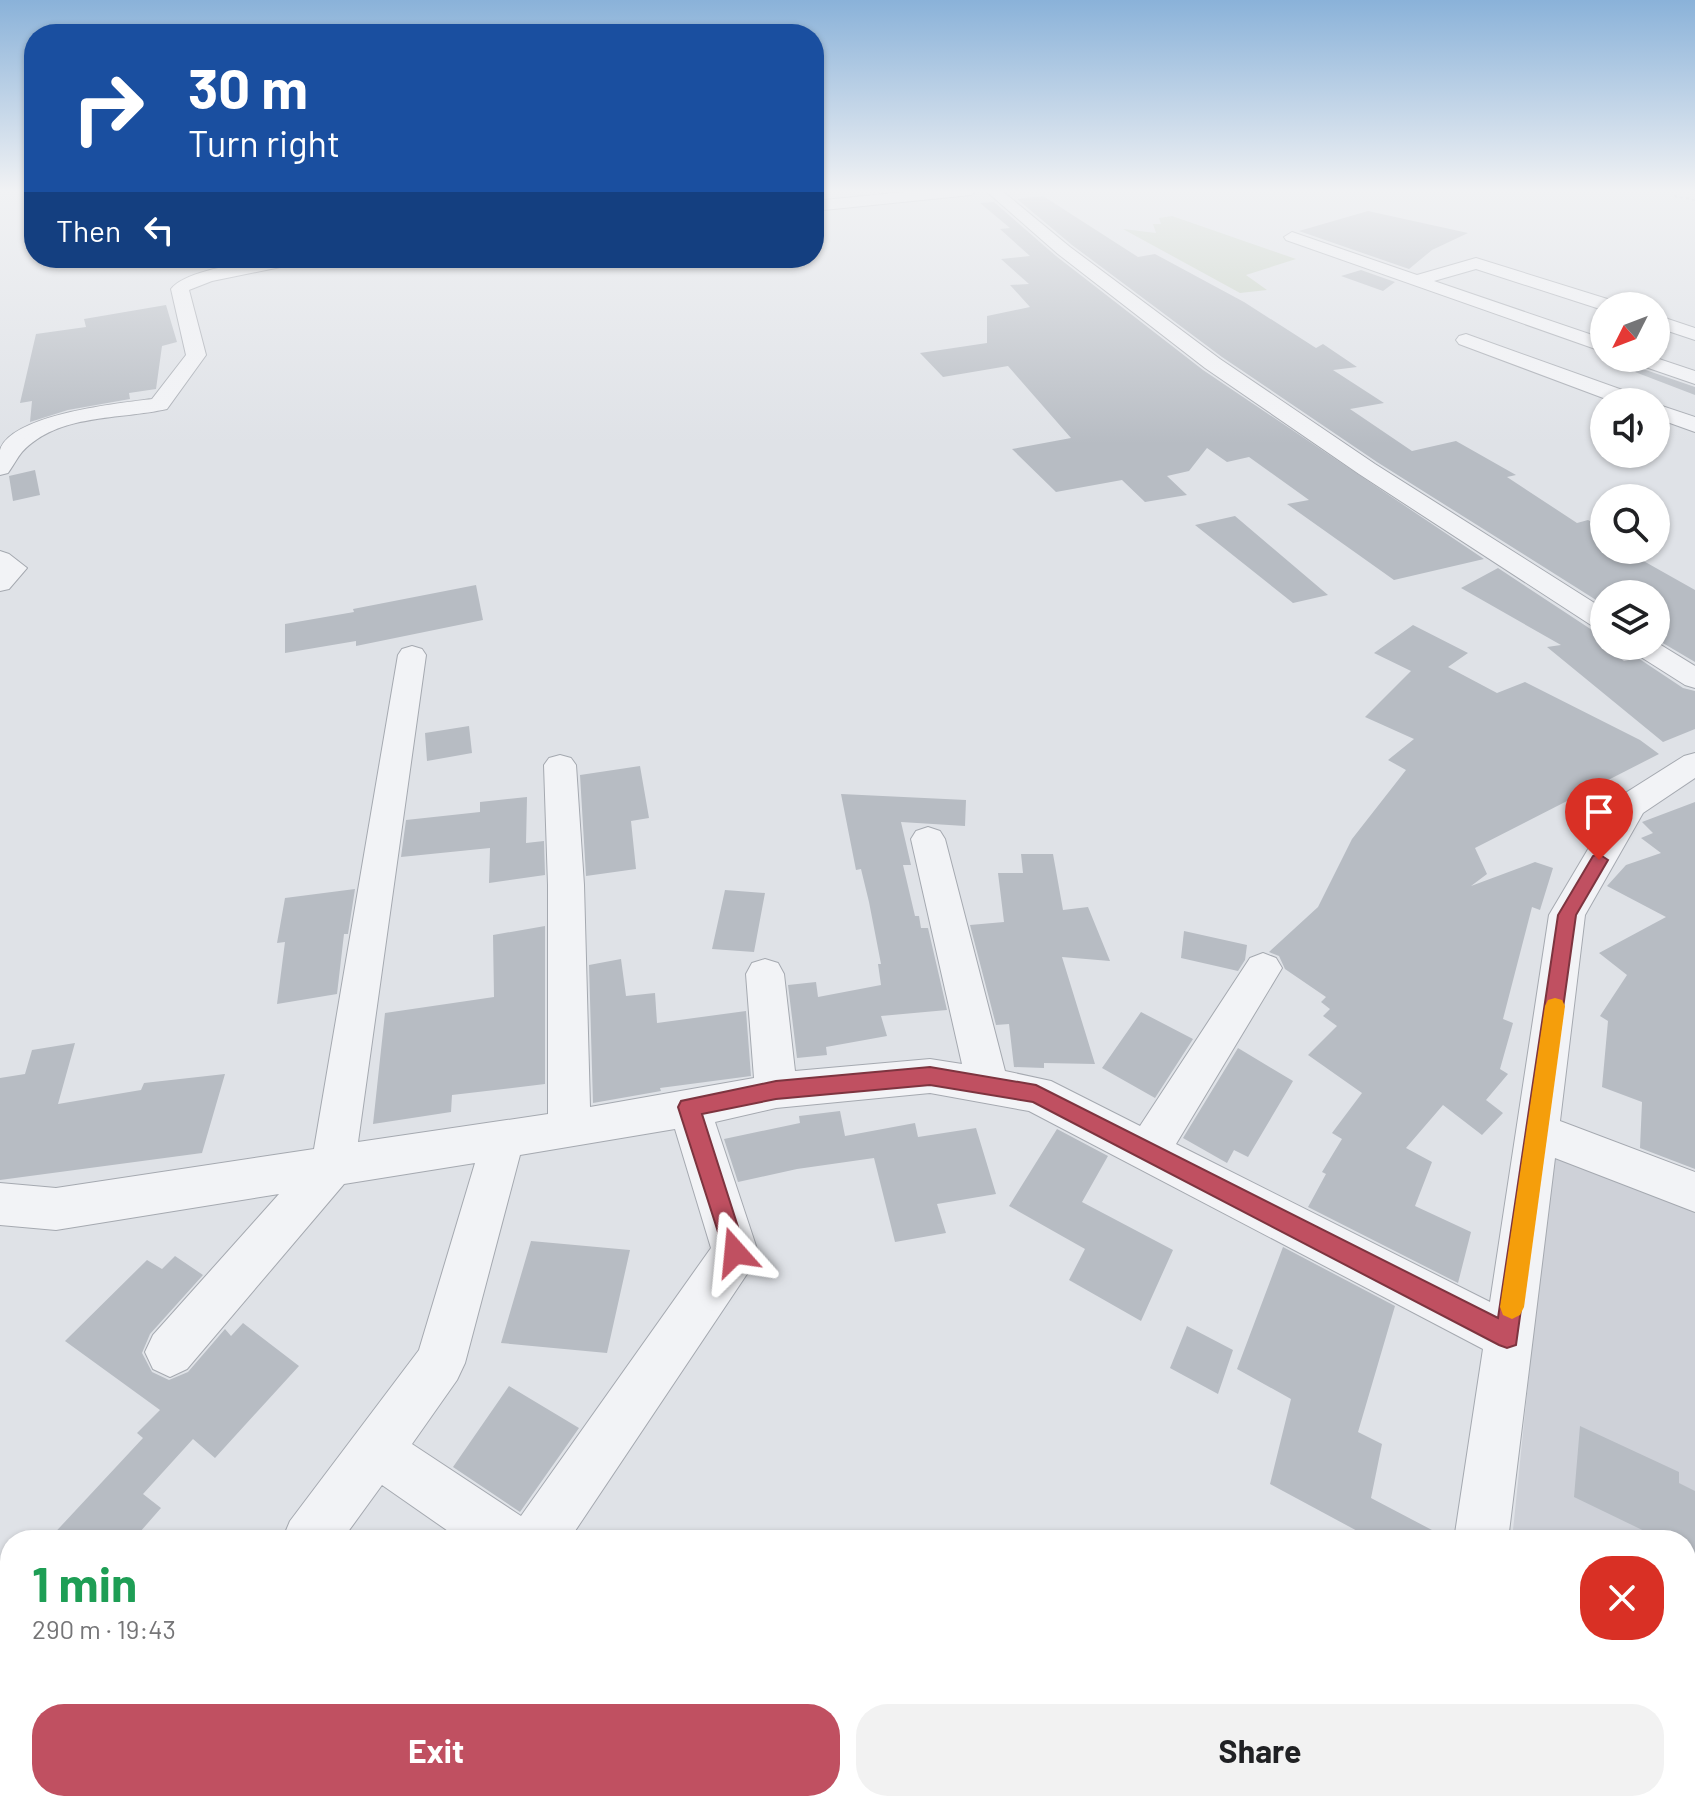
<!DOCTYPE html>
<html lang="en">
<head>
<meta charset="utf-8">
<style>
	body { margin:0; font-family:Barlow,sans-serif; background:#f2f2f2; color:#202124; height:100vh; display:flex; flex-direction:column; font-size:30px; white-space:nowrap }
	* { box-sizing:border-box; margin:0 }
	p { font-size:26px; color:#757577 }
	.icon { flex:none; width:44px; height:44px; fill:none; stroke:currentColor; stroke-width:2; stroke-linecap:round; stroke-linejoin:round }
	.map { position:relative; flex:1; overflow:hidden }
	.details { position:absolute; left:0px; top:1530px; width:1696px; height:282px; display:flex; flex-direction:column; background:#fff; border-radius:32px 32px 0 0; box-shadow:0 2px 6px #0004 }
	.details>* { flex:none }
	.guide { position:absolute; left:24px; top:24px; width:800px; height:244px; border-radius:32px; box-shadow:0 2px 6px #0004; background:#1a4fa0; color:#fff; overflow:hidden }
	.needle { width:52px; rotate:228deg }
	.buttons { position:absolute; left:1590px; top:292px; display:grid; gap:16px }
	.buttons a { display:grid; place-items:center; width:80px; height:80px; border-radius:50%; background:#fff; box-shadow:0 2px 6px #0004; font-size:40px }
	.pin { position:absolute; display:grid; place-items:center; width:68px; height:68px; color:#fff; margin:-82px -34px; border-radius:50% 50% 50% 0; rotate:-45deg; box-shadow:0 0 8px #0007 }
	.pin .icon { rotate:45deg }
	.me { position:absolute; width:88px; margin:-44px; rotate:342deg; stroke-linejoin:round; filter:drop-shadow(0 0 6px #0008) }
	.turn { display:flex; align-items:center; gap:28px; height:168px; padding:0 32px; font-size:36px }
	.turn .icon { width:104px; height:104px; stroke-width:2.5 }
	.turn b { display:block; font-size:56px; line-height:68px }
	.then { display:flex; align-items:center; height:76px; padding:0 32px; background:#0003; gap:16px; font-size:30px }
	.round { display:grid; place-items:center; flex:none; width:84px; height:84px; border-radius:32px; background:#f2f2f2 }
	.headline { display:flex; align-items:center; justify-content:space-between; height:136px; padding:0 32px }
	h1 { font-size:48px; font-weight:700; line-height:60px; color:#1e9e55 }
	.primary-button { display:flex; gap:16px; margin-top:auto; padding:16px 32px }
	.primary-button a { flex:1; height:92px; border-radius:32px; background:#c05061; color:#fff; font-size:32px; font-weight:700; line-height:92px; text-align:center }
	.primary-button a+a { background:#f2f2f2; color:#202124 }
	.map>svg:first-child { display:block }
	.built { fill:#ced1d8 }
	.green { fill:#c5d0c1 }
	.building { fill:#b7bcc3 }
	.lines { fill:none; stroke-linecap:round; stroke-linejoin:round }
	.minor-casing { stroke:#a5a9b0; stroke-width:2 }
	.path { stroke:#bec0c6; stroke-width:2; stroke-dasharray:3 3; stroke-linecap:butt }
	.minor { fill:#f2f3f6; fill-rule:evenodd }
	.route { fill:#c05061; stroke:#7d343f; stroke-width:2 }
	.slow { fill:#f59e0b }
</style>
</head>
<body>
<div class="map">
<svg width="1695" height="1811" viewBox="0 0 1695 1811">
	<rect width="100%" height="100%" fill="#dfe2e7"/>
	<path class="built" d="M1553,1140L1695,1196V1666L1686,1662V1540H1512Z"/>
	<path class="green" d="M1172,216L1296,259L1246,275L1267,290L1240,293L1123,229L1156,233L1153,224H1161L1159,218Z"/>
	<path class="building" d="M1043,196L1138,257L1155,254L1244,302L1316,348L1323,344L1357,367L1333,370L1384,403L1350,409L1412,451L1456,441L1516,475L1507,477L1577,523L1588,520L1604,529V550H1624L1695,590V662L1656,639V594H1604V605L1377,462L1222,357L1072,245L1017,199Z
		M994,202L1056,256L1203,370L1484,559L1394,580L1287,504L1309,500L1249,457L1227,462L1207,448L1189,471L1167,476L1187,495L1145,502L1122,480L1056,492L1012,449L1071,438L1008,366L943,377L920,353L987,343V316L1030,307L1010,285L1029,284L1001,259L1030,256L1000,229L1010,228L980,203Z
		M1368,211L1468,233L1432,250L1409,269L1299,231Z
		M1361,270L1395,282L1383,291L1341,276Z
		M166,305L177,342L162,346L156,389L129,393L130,399L68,410L30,422L32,401L20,403L36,334L86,327L84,319Z
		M1640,368L1695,387V395L1635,372Z
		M35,470L40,495L13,501L9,476Z
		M1235,516L1328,595L1293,603L1195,525Z
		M1498,568L1592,630L1604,632V646L1624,661L1638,658L1683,688L1695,691V729L1663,742L1547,647L1561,645L1461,588Z
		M476,585L483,620L356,646V641L285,653V624L354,612L353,609Z
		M1413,625L1468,653L1448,667L1497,693L1525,682L1640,740L1659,754L1475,848L1487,874L1471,886L1535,862L1553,868L1540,910L1532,907L1503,1019L1513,1023L1500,1069L1508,1074L1486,1100L1503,1113L1482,1135L1443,1105L1406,1148L1432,1162L1415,1206L1471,1232L1458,1283L1308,1207L1326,1174L1322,1172L1342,1139L1332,1133L1362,1093L1308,1055L1337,1026L1323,1016L1330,1009L1321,1002L1326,997L1285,969L1279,956L1269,952L1318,907L1352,839L1406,770L1388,760L1414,739L1365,717L1411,671L1374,653Z
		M469,726L472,753L427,761L425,733Z
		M640,766L649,818L631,821L636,869L586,876L580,775Z
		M841,794L966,800L965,826L901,822L911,865H903L915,916H919L921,928H928L947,1010L881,1016L887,1036L826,1047L827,1055L797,1058L788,985L816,982L818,997L881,985L878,964H881L869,902L861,869L856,870Z
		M527,797L526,843L544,841L545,875L489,883L490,848L401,857L406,820L480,812V802Z
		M1695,802V1169L1640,1148L1642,1102L1602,1087L1608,1021L1600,1016L1627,975L1599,953L1666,917L1607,886L1626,865L1661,853L1641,838L1653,833L1642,822Z
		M1021,854H1053L1063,910L1088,907L1110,961L1062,957L1095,1064L1044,1063V1068L1014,1067L1009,1024L996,1025L970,925L1004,922L998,873H1023Z
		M355,889L348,934H344L337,994L277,1004L285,942L277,943L285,898Z
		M725,890L765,893L754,952L712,949Z
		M545,926V1084L452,1095L451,1112L373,1124L385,1013L494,997L493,935Z
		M1184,931L1247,945L1245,960L1238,971L1181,958Z
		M621,959L626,996L655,993L657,1023L746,1011L751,1076L660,1088L661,1091L593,1103L589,965Z
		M1141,1012L1193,1039L1155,1098L1102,1068Z
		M75,1043L58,1104L141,1090L144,1083L225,1074L202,1153L0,1180V1078L25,1074L32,1050Z
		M1238,1048L1293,1081L1248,1157L1234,1150L1227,1163L1183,1138Z
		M840,1111L845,1136L915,1123L918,1137L976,1128L996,1194L937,1204L946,1233L895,1242L874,1158L797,1169L738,1182L724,1139L800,1123L799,1116Z
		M1057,1129L1108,1156L1082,1202L1173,1250L1141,1321L1069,1280L1085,1249L1009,1206Z
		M531,1241L630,1250L607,1353L501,1343Z
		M1283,1247L1395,1306L1358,1432L1382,1444L1371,1498L1451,1540H1374L1270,1484L1291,1399L1237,1369Z
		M175,1256L203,1275L150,1334L142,1353L152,1372L169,1380L188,1372L225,1329L231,1336L243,1323L299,1366L215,1458L193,1439L143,1494L161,1508L133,1540H48L143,1438L137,1433L160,1410L65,1341L147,1260L162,1269Z
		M1187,1326L1233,1350L1218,1394L1170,1368Z
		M509,1386L579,1428L520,1512L453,1467Z
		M1580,1426L1679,1472V1483L1695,1491V1552L1686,1548V1540H1663L1574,1497Z"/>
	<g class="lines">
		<defs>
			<path id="minor" d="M925,190H978L971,195L814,211V201Z
				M985,190H1001L1070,247L1220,359L1375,464L1604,609V629L1594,627L1359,474L1205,368L1058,254Z
				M1292,232L1417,275L1476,258L1617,302L1619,306H1604L1603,310L1476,269L1434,281L1604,339V352L1286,240L1284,237Z
				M274,258H308L305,262L212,281L189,290L206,355L167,409C119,420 59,413 22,452C17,458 13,466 8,473L0,475C0,468 0,457 0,450C11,414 121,403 152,399L186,355L171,289C187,269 249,263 274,258Z
				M1656,315L1695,328V340L1656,327Z
				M1466,334L1642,397L1645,402H1614L1459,344L1456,340L1459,336Z
				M1628,358H1656L1695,371V384L1631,362Z
				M1656,404L1695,417V432L1656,418Z
				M0,551L9,554L27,568L9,589L0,591Z
				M1656,642L1695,666V688L1685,685L1633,652L1629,646H1656Z
				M412,646L422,649L426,655L358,1142L548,1114V885L544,765L549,758L560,755L571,758L576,765L584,885L590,1107L754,1078L746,974L752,963L765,959L778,963L784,974L795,1071L930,1059L962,1064L911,839L916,831L928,827L940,831L945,839L1005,1071L1051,1081L1140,1126L1250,958L1263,953L1276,958L1282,968L1276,978L1176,1144L1490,1302L1549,915L1619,797L1684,756L1695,753V778L1643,813L1585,915L1560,1121L1695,1172V1212L1555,1158L1508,1540H1454L1483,1349L1029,1111L930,1093L776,1108L715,1122L758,1252L751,1268L569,1540H461L382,1485L342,1540H282L290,1521L419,1350L475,1163L344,1184L187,1369L170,1377L153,1369L145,1352L153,1335L279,1194L56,1230L0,1225V1183L56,1188L314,1149L398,655L402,649ZM675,1129L711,1248L521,1516L412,1444L457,1380L465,1363L520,1155Z
				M1686,1652L1695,1655V1715L1686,1712Z
				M82,1802H147L143,1811H79Z
				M1416,1802H1478L1476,1811H1414Z"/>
		</defs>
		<use href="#minor" class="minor-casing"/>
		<path class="path" d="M1674,196L1695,200"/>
		<use href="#minor" class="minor"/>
	</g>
	<linearGradient id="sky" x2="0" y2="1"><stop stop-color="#8ab2d9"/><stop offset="0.43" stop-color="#f1f2f4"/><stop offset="1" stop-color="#f1f2f4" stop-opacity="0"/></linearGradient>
	<rect width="1695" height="444" fill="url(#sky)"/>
	<path class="route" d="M1599,854L1608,860L1576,915L1516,1345L1507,1348L1499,1345L1033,1102L930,1085L776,1099L702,1114L746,1252L743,1260L735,1263L727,1260L678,1107L681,1101L776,1081L930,1067L1036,1085L1498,1318L1558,915L1593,856Z"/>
	<path class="slow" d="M1555,998L1562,1000L1565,1006L1524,1307L1520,1315L1512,1319L1503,1315L1500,1307L1545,1006L1548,1000Z"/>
</svg>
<div class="buttons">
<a><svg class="needle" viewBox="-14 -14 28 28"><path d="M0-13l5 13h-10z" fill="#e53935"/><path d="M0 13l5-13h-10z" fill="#757577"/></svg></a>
<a><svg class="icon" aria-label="sound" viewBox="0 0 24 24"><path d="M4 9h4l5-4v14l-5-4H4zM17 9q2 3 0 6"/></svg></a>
<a><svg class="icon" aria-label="search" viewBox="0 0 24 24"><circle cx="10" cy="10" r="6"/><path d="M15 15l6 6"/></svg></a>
<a><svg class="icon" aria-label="layers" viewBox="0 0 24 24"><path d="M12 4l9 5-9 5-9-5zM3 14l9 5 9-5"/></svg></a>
</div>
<div class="pin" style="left:1599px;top:860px;background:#d93025"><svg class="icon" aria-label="arrive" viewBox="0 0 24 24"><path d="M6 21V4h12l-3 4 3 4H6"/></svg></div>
<svg class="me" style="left:735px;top:1252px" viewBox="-20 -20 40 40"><path d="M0-17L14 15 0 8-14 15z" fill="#c05061" stroke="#fff" stroke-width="4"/></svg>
<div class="guide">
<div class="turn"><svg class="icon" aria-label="right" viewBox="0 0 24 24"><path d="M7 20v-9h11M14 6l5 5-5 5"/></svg><div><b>30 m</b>Turn right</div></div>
<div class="then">Then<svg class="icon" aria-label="left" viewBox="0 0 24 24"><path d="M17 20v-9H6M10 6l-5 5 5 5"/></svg></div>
</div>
<section class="details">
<div class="headline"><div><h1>1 min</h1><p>290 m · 19:43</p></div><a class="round" style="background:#d93025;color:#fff"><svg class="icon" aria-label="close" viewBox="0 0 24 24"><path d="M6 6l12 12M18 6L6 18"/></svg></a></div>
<div class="primary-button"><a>Exit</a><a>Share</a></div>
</section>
</div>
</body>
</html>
